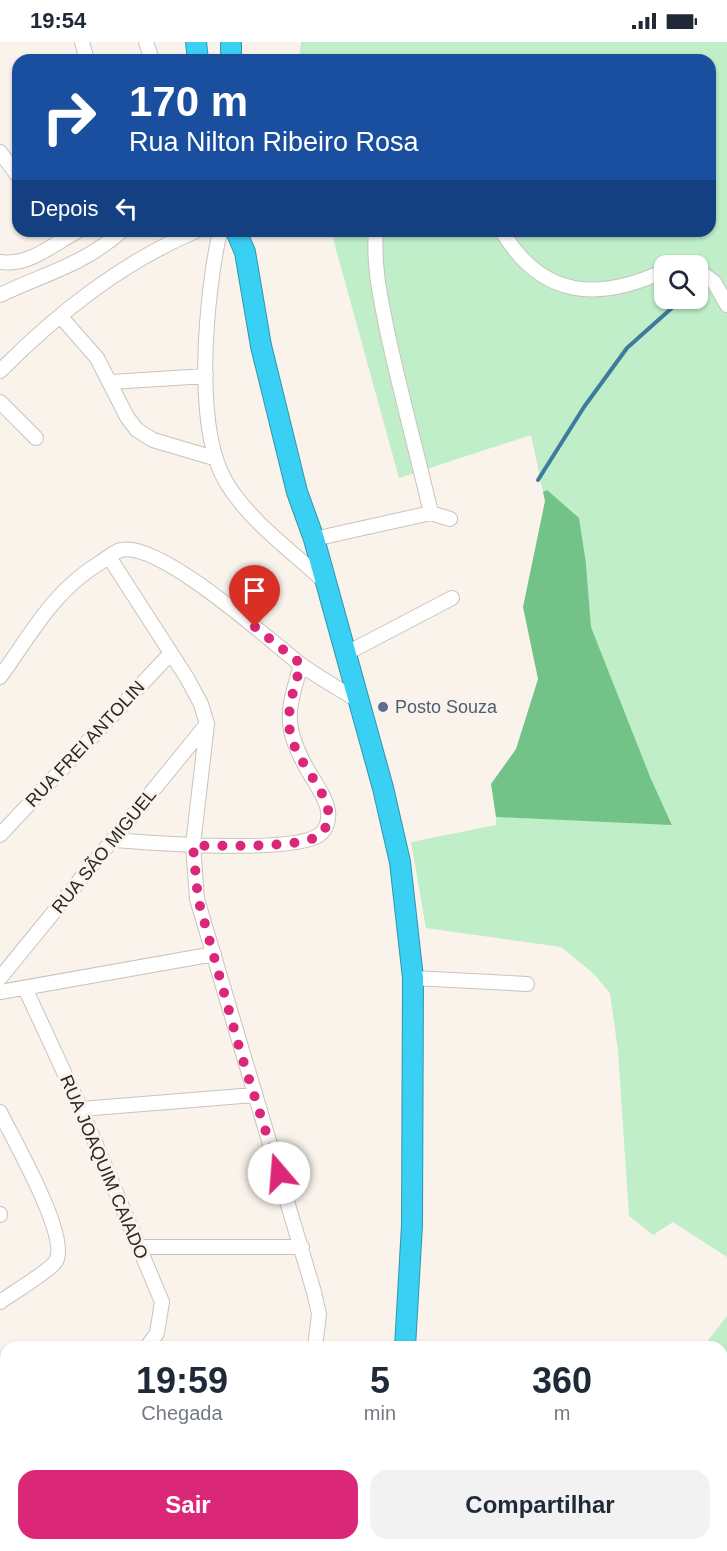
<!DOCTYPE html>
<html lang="pt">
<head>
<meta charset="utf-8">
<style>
	body { margin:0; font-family:Helvetica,sans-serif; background:#f2f2f3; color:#1f2937; height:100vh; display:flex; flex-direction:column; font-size:22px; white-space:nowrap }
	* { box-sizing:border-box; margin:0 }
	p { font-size:20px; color:#747a83 }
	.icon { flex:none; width:33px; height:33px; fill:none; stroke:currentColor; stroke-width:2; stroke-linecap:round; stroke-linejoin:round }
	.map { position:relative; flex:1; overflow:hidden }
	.drawer { position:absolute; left:0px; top:1299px; width:728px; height:210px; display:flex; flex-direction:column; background:#fff; border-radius:18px 18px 0 0; box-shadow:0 2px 4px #0004 }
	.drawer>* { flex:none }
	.guide { position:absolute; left:12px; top:12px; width:704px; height:183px; border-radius:18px; box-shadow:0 2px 4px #0004; background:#1a4fa0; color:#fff; overflow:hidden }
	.fabs { position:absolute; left:654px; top:213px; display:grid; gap:12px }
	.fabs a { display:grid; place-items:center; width:54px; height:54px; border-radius:12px; background:#fff; box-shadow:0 2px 4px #0004; font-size:30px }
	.pin { position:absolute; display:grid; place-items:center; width:51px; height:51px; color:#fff; margin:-62px -26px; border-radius:50% 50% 50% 0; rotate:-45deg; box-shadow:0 0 6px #0007 }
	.pin .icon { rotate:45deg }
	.me { position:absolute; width:66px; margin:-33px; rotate:342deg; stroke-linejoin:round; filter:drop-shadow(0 0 4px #0008) }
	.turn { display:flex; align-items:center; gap:21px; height:126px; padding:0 18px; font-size:27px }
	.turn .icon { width:78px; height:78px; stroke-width:2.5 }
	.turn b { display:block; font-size:42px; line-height:51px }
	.then { display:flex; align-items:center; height:57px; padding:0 18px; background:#0003; gap:12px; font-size:22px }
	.eta { display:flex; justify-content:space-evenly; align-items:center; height:102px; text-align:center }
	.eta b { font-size:36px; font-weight:700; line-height:42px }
	.cta { display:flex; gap:12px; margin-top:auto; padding:12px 18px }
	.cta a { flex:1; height:69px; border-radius:18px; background:#db2777; color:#fff; font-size:24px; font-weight:700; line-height:69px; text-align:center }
	.cta a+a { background:#f2f2f3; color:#1f2937 }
	.status { display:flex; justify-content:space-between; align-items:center; height:42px; padding:0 30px; background:#fff; direction:ltr }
	.status svg { height:16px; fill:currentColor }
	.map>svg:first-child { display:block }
	.green { fill:#bfeec9; fill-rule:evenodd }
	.forest { fill:#73c287 }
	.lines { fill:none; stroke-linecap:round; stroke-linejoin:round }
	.stream { stroke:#3d7b9f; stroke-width:4 }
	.minor-casing { stroke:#c9c3bc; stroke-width:16 }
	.highway-casing { stroke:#3395ab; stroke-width:22 }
	.minor { stroke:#fff; stroke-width:14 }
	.highway { stroke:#39d0f3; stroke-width:20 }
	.route { stroke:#db2777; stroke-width:10; stroke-dasharray:0 18 }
	.service-dot { fill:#5c6f8a; stroke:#f9f3eb; stroke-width:2 }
	.labels { text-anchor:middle; stroke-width:6; stroke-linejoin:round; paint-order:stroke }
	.service-label { font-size:18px; fill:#4e5e75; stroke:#f9f3eb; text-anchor:start }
	.street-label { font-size:18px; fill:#292724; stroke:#f9f3eb }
</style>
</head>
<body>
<div class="status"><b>19:54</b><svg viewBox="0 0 49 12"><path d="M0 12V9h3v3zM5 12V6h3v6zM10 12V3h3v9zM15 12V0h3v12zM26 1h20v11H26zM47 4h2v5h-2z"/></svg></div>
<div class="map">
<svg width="727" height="1509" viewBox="0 0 727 1509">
	<rect width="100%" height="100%" fill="#f9f3eb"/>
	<path class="green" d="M301,0H727V1215L673,1180L653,1193L629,1174L618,1009L610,951L593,931L561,905L426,886L411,800L496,783V775L672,782L651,737L591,585L586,522L547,448L543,450L531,393L399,436L331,189H710V18H299ZM664,224H698V256H664Z
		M727,1274V1409L722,1411V1305H703Z"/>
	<path class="forest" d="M547,448L579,476L586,522L591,585L651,737L672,783L496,775L491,742L516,707L538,637L523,565L545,459L543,450Z"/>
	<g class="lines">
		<path class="stream" d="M538,438L584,365L627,306L683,256"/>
		<defs>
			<path id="minor" d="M82,0L87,18
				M146,0L152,18
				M0,110L18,134
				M220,189C206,251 193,385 226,440C250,480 292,509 325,540
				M376,189C373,225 381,258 388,293C401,353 417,411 431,471
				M502,189C542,257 599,259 664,229
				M0,220C31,224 52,202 78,189
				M684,224H688
				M698,228L714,240L727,263
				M0,253C46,231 81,224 122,189
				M61,275L97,316L127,375L137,388L153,398L214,416
				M0,329C58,271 121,221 196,189
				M111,340L206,334
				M0,360L36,396
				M314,497L431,471L450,477
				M109,515L187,636L201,662L207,682L193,803L197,857L314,1250L319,1272L315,1305
				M345,612L452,556
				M0,635C32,591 53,549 101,520C107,516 114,510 121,508C160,499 268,597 300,622C318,635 338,646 357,658
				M0,793L170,612
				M114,798C152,801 291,812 319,793C328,787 330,774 327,764C323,751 314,739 307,727C283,683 287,670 301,623
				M0,936L207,682
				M413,936L527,942
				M25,946L81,1067L162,1260L157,1291L147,1305
				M0,950L214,912
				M81,1067L254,1053
				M0,1070C13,1097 70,1195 56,1219C51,1228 11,1252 0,1260
				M0,1173V1172
				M139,1205H302
				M722,1435L727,1433
				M48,1503L51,1509
				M206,1503L209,1509
				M472,1503L475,1509
				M3,1509L8,1503
				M301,1509V1503
				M540,1509L555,1503"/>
			<path id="highway" d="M196,0L198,18
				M231,0V18
				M236,189L245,210L261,304L297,450L314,497L383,746L400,820L413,936L412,1183L405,1305
				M387,1509V1503"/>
		</defs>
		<use href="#minor" class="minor-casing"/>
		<use href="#highway" class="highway-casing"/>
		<use href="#minor" class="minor"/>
		<use href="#highway" class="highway"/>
	</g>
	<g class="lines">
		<path class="route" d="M255,585L301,622C295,644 286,667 290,690C295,716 318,738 327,763C330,773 328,786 320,793C301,807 220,803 193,804L198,857L241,1012L279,1131"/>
	</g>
	<circle class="service-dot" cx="383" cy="665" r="6"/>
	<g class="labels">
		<g class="service-label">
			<text x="395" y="671">Posto Souza</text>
		</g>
		<g class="street-label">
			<text transform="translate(85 702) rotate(-47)" y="6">RUA FREI ANTOLIN</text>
			<text transform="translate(104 809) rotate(-51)" y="6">RUA SÃO MIGUEL</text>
			<text transform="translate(104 1125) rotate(67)" y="6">RUA JOAQUIM CAIADO</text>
		</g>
	</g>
</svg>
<div class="fabs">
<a><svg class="icon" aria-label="search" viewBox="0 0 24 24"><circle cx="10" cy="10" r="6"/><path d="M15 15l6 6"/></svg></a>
</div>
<div class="pin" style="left:255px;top:585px;background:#d93025"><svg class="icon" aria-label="arrive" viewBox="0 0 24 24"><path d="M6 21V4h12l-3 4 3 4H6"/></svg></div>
<svg class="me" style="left:279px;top:1131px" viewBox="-20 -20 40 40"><circle r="19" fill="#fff"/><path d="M0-13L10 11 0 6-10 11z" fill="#db2777"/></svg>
<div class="guide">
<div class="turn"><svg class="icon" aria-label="right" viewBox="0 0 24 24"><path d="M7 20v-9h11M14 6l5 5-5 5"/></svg><div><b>170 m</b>Rua Nilton Ribeiro Rosa</div></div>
<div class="then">Depois<svg class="icon" aria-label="left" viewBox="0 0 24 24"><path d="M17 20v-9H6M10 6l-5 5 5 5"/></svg></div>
</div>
<section class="drawer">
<div class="eta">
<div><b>19:59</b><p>Chegada</p></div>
<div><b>5</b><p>min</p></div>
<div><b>360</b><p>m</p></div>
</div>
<div class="cta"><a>Sair</a><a>Compartilhar</a></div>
</section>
</div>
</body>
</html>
